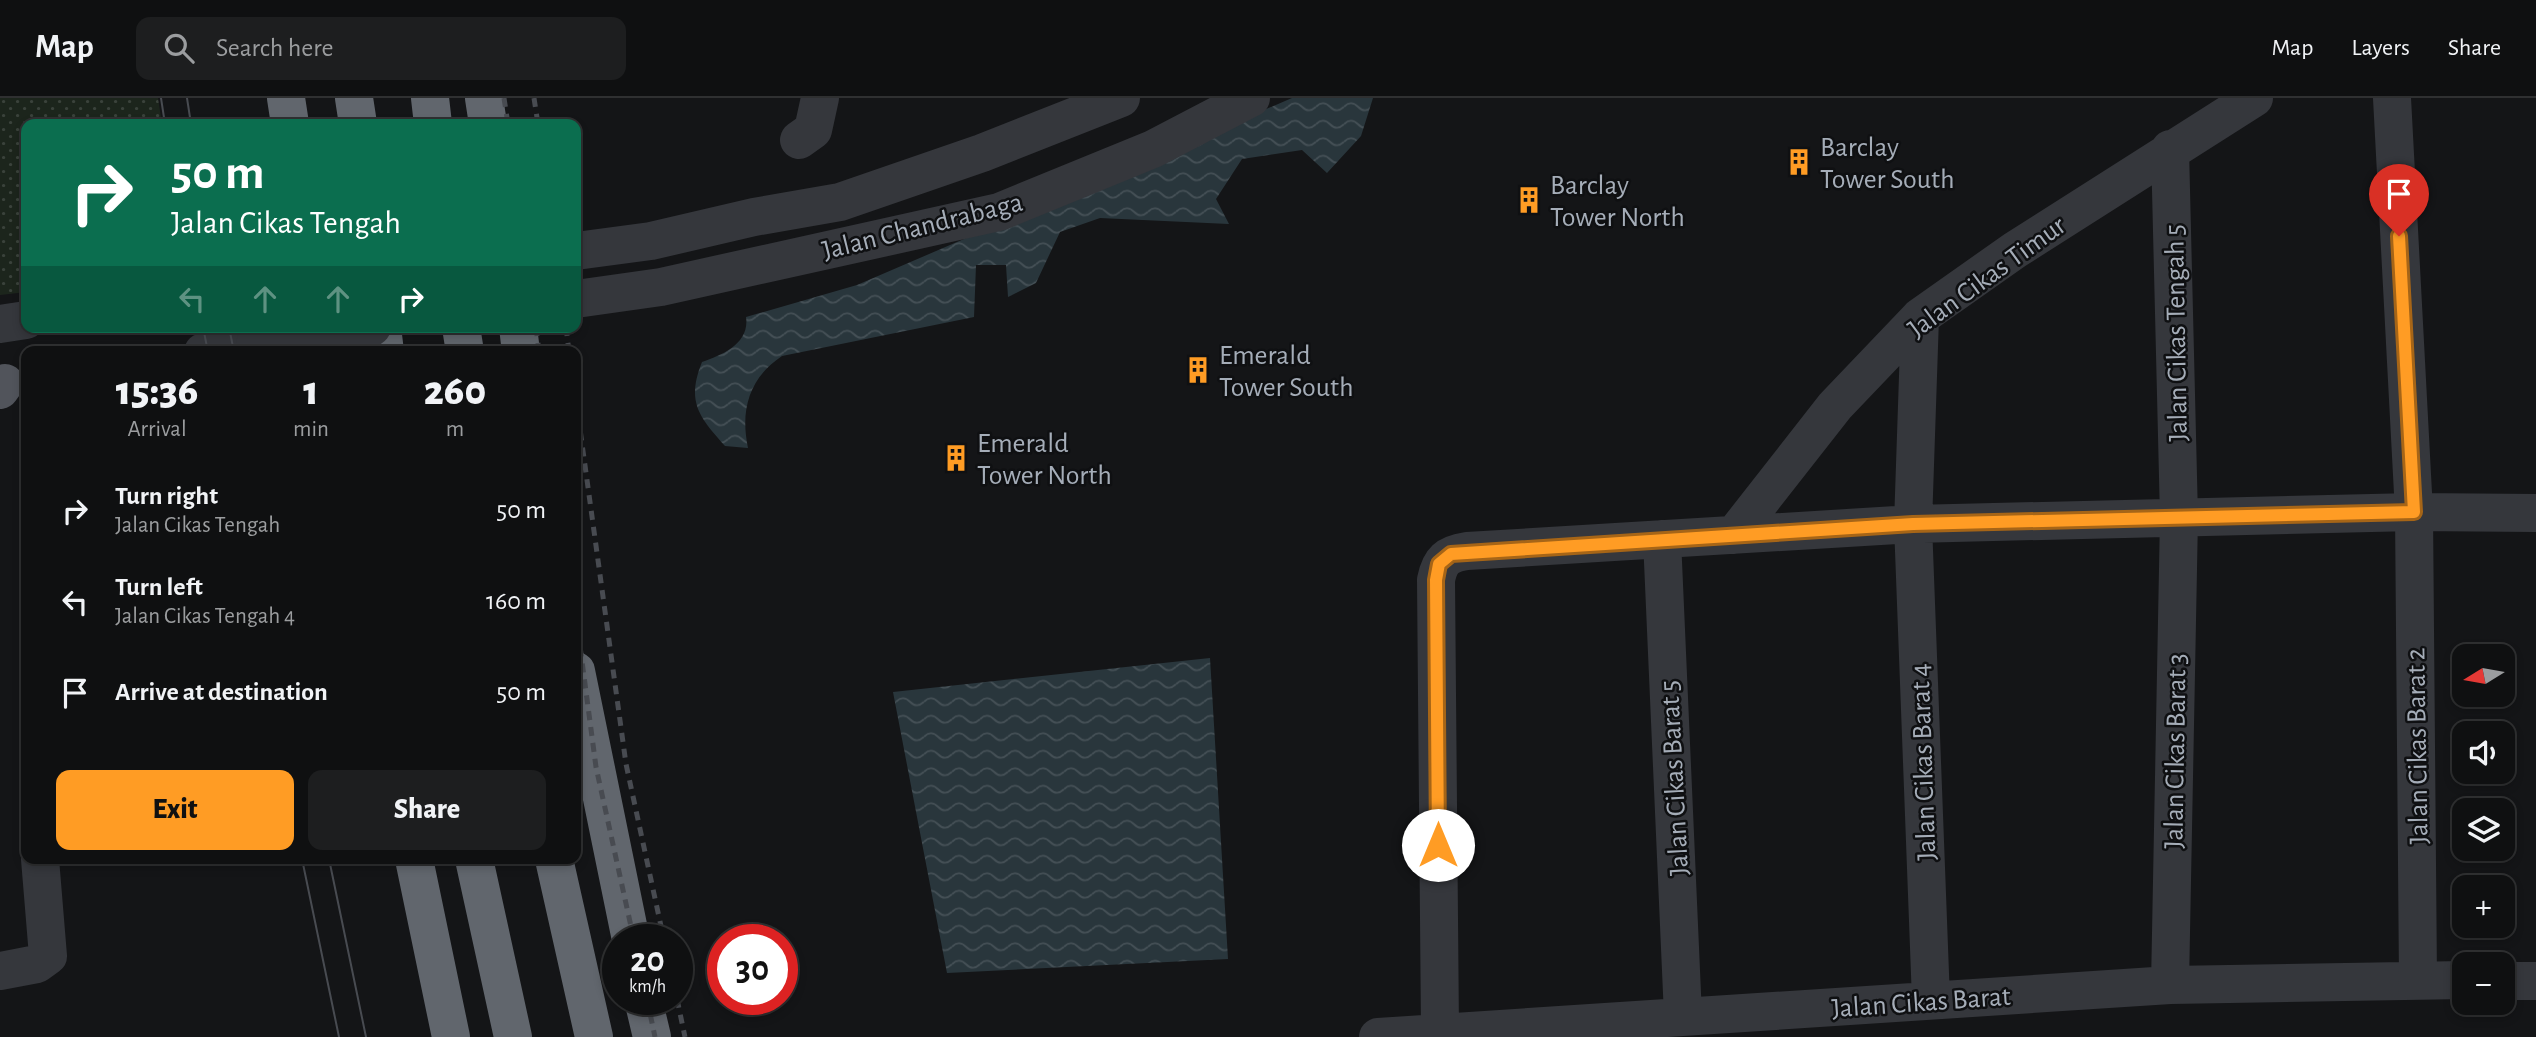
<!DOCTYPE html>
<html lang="en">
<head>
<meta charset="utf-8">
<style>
	body { margin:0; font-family:"Alegreya Sans",sans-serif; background:#1d1e1f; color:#f1f3f6; height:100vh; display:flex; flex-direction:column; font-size:26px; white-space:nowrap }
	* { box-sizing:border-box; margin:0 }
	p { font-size:23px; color:#9b9d9f }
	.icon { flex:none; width:38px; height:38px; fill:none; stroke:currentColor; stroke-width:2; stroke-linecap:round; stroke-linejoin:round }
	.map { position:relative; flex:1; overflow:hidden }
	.side { position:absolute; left:21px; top:248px; width:560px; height:518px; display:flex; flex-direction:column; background:#0f1011; border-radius:14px; box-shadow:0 4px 10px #0003,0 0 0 2px #2f3031 }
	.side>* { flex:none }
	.guide { position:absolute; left:21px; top:21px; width:560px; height:214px; border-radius:14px; box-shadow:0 4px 10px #0003,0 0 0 2px #2f3031; background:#0b6e4f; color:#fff; overflow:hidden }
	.needle { width:46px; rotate:259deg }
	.fabs { position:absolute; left:2452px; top:546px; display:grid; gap:14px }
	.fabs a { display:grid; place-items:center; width:63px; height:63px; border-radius:14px; background:#0f1011; box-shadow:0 4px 10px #0003,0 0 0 2px #2f3031; font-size:35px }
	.speed { position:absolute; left:602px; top:826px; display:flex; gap:14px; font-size:35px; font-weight:700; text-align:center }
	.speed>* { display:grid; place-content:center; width:91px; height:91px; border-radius:50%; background:#0f1011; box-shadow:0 4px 10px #0003,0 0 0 2px #2f3031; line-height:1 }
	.speed small { font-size:18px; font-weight:400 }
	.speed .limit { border:10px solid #d22; background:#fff; color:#111 }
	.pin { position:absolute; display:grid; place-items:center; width:60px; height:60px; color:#fff; margin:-72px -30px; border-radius:50% 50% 50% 0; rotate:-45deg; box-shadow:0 0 7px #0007 }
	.pin .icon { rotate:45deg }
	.me { position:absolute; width:77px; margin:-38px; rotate:0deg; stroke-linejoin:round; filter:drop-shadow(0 0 5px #0008) }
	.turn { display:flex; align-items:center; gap:24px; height:147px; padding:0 35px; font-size:32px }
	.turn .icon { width:91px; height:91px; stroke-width:2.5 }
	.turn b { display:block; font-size:49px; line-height:60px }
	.lanes { display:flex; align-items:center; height:66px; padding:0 35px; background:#0003; justify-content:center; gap:35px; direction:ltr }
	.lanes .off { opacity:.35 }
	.eta { display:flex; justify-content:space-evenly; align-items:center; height:119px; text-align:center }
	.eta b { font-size:42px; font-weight:800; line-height:49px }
	.primary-button { display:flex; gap:14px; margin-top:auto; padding:14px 35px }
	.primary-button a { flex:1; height:80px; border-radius:14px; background:#ff9c24; color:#111; font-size:28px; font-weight:800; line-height:80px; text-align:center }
	.primary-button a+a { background:#1d1e1f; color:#f1f3f6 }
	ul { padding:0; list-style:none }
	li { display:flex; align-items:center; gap:21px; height:91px; padding:0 35px }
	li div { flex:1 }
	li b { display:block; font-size:26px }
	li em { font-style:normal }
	header { display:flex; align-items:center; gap:42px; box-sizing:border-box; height:98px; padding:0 35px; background:#0f1011; border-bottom:2px solid #2f3031 }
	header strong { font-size:33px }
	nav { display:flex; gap:38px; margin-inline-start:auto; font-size:24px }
	.search { width:490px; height:63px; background:#1d1e1f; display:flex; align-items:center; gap:18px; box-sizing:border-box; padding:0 24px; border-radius:14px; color:#9b9d9f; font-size:26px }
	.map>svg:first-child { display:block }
	.grass { fill:url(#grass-dots) }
	.water { fill:url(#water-waves) }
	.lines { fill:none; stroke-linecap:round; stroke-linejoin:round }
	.minor { stroke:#35373c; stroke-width:38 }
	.tertiary { stroke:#35373c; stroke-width:38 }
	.primary { stroke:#51545b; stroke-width:38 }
	.motorway { stroke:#61666d; stroke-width:38 }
	.tram { stroke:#484b51; stroke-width:2 }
	.rail { stroke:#484b51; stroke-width:5; stroke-dasharray:9 7; stroke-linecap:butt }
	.tertiary-bridge { stroke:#35373c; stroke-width:38 }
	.route-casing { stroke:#a66517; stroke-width:18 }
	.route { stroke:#ff9c24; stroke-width:12 }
	.labels { text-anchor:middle; stroke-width:5; stroke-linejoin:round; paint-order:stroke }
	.poi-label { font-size:28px; fill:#a5adb8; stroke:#0f1012; text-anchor:start }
	.street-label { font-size:28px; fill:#a5adb8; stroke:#0f1012 }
</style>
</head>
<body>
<header>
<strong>Map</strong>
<div class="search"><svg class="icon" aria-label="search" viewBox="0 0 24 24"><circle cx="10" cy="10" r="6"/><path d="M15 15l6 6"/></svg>Search here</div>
<nav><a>Map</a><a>Layers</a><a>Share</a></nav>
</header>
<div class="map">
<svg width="2536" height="939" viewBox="0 0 2536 939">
	<defs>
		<pattern id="grass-dots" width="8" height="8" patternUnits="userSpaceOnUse" patternTransform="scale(1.75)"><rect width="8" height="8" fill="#1c251c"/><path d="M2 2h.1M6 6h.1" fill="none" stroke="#3a423b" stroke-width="1.8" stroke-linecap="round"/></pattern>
		<pattern id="water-waves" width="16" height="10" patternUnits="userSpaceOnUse" patternTransform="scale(1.75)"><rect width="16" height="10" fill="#29363c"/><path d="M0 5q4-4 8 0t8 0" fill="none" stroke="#455056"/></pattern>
	</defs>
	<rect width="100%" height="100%" fill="#141517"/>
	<path class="grass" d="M0,0H158L162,26H26V194L0,197Z"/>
	<path class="water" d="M1292,0H1373L1361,38L1327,75L1302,52L1242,61L1216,101L1229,126L1100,120L1060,134L1036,185L1008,199L1006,167H976L974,219L782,258C749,280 740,312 748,350L725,348C699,319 686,304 702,264C723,257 750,245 746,219L857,187Z
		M1210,560L1228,861L947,875L893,594Z"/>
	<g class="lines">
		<path class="minor" d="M2392,0L2414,414L2418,882
			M799,42L813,32L820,0
			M1920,219L1913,426L1931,902
			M1734,437L1835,308L1920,219L2015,152L2254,0
			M1662,441L1683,918
			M0,873L37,866L48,858L40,761
			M2502,883H2536
			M2170,887L2179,419L2170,51
			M1440,933L1436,482C1440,462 1447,456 1467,453L1913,426L2414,414L2536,415
			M1378,939L2170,887L2464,882"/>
		<path class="tertiary" d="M576,153L651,143L754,119L840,104L982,55L1121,0
			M576,201L661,189L999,114L1153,51L1251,0
			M0,226L26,222
			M203,254L255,246"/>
		<path class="primary" d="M0,292L5,285"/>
		<path class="motorway" d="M286,0L290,26
			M354,0L358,26
			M430,0L433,26
			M484,0L488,26
			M382,229L385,254
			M461,229L465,254
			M518,229L521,254
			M576,573L631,842
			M414,761L451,939
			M474,761L513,939
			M554,761L594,939
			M643,901L652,939"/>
		<path class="tram" d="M161,0L165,26
			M187,0L191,26
			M203,229L208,254
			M229,229L234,254
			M302,761L339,939
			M329,761L366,939"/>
		<path class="rail" d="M504,0L508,26
			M534,0L538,26
			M536,229L539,254
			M566,229L569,254
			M576,302L626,666L664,842
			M576,518L596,669L634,842
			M647,901L655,939
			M677,901L685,939"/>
		<path class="tertiary-bridge" d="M255,246L372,229"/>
	</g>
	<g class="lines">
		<defs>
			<path id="route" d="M1438,747L1436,482L1439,466L1451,456L1913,426L2414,414L2399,138"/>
		</defs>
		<use href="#route" class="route-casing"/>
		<use href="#route" class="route"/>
	</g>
	<defs>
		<symbol id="building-bare" viewBox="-9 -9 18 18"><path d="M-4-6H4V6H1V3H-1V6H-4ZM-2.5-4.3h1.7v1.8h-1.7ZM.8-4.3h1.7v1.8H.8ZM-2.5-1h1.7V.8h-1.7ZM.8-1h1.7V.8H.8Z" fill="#ff9c24" stroke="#0f1012" stroke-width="2.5" paint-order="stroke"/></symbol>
	</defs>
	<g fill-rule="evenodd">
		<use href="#building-bare" x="1780" y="45" width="38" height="38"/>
		<use href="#building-bare" x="1510" y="83" width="38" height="38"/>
		<use href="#building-bare" x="1179" y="253" width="38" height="38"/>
		<use href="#building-bare" x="937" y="341" width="38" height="38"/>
	</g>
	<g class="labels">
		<g class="poi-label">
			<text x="1820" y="58">Barclay<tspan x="1820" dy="32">Tower South</tspan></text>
			<text x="1550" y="96">Barclay<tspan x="1550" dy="32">Tower North</tspan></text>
			<text x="1219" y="266">Emerald<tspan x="1219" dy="32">Tower South</tspan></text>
			<text x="977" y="354">Emerald<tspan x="977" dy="32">Tower North</tspan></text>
		</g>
		<g class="street-label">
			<text transform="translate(922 127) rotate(-14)" y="10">Jalan Chandrabaga</text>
			<text transform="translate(1986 178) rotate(-36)" y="10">Jalan Cikas Timur</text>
			<text transform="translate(2175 235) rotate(-91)" y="10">Jalan Cikas Tengah 5</text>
			<text transform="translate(2416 648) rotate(-91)" y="10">Jalan Cikas Barat 2</text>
			<text transform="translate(2174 653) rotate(-89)" y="10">Jalan Cikas Barat 3</text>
			<text transform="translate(1922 664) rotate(-92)" y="10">Jalan Cikas Barat 4</text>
			<text transform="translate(1673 680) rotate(-93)" y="10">Jalan Cikas Barat 5</text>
			<text transform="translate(1921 903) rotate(-4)" y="10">Jalan Cikas Barat</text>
		</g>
	</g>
</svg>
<div class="fabs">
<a><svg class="needle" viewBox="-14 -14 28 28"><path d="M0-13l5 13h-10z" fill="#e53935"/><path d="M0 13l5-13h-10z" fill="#9b9d9f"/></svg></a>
<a><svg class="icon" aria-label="sound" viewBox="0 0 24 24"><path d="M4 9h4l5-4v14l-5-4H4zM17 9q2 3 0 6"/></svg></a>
<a><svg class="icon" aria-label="layers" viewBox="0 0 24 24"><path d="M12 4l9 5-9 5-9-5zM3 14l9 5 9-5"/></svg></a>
<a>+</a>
<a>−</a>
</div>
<div class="speed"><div>20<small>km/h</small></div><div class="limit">30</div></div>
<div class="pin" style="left:2399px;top:138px;background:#d93025"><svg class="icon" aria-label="arrive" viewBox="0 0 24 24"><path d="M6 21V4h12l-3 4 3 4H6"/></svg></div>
<svg class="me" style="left:1438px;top:747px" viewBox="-20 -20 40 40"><circle r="19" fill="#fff"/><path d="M0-13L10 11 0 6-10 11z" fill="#ff9c24"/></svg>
<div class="guide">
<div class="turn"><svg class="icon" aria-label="right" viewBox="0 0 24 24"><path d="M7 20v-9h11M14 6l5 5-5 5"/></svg><div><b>50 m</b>Jalan Cikas Tengah</div></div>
<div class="lanes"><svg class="icon off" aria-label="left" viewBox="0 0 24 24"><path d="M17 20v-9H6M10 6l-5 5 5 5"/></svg><svg class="icon off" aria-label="ahead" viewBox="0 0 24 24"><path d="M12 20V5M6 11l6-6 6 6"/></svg><svg class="icon off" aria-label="ahead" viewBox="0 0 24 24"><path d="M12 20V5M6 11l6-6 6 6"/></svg><svg class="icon" aria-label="right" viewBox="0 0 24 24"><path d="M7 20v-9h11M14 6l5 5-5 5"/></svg></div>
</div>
<section class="side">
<div class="eta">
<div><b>15:36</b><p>Arrival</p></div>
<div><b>1</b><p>min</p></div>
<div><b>260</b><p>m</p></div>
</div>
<ul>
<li><svg class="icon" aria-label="right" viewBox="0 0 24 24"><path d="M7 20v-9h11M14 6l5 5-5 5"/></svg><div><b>Turn right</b><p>Jalan Cikas Tengah</p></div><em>50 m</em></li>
<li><svg class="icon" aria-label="left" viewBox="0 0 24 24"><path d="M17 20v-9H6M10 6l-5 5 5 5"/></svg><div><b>Turn left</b><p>Jalan Cikas Tengah 4</p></div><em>160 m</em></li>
<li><svg class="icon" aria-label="arrive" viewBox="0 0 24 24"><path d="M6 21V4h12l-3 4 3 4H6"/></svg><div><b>Arrive at destination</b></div><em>50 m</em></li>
</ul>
<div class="primary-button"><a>Exit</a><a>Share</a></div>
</section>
</div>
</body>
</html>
